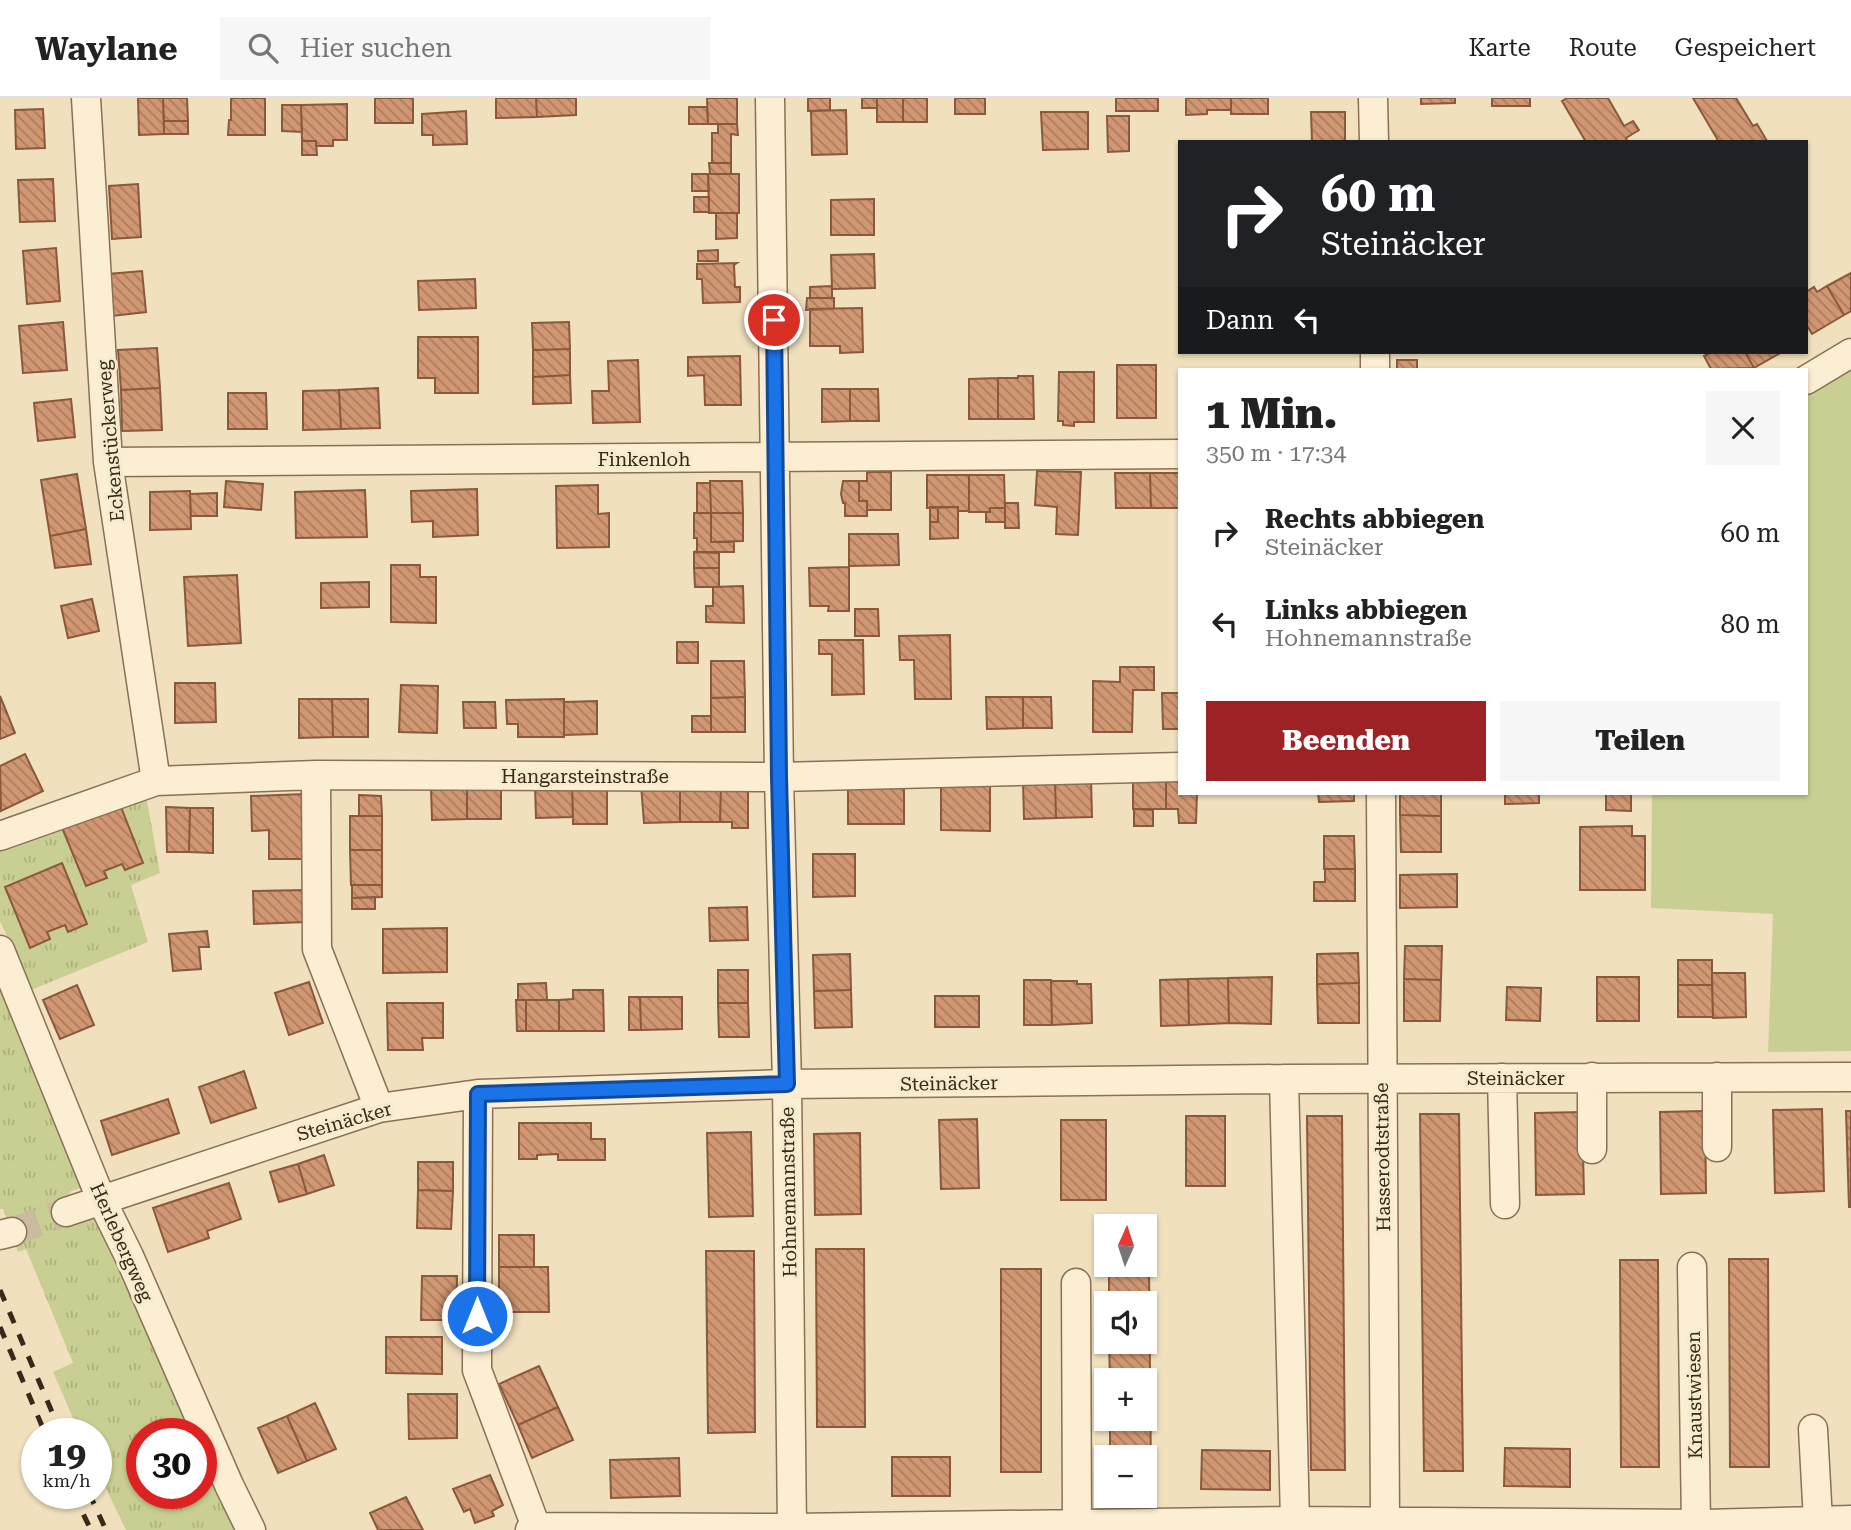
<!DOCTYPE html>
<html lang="de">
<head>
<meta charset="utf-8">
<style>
	body { margin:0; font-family:"Roboto Serif",serif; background:#f6f6f6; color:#222; height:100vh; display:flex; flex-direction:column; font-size:26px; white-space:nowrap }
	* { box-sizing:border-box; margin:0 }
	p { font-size:23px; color:#767676 }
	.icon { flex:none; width:38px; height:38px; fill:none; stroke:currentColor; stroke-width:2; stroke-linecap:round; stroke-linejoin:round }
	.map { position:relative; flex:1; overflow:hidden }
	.panel { position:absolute; left:1178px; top:270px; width:630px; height:427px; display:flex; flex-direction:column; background:#fff; border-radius:0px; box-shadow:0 2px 5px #0004 }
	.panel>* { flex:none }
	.hud { position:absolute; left:1178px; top:42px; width:630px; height:214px; border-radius:0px; box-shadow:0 2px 5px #0004; background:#202124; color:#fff; overflow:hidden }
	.needle { width:46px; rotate:3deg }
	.fabs { position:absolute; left:1094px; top:1116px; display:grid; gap:14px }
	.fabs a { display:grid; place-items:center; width:63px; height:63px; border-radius:0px; background:#fff; box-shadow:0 2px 5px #0004; font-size:35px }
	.speed { position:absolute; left:21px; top:1320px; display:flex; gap:14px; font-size:35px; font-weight:700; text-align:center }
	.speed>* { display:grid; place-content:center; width:91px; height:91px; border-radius:50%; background:#fff; box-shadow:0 2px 5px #0004; line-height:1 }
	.speed small { font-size:18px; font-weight:400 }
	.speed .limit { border:10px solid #d22; background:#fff; color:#111 }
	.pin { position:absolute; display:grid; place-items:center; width:60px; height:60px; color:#fff; margin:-30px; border:4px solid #fff; border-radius:50%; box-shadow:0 2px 7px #0007 }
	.me { position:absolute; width:77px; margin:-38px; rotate:0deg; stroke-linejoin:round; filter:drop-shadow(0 0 5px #0008) }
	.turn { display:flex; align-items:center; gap:24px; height:147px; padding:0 28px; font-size:32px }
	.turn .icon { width:91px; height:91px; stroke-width:2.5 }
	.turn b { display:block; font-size:49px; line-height:60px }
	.then { display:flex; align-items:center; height:66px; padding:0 28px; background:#0003; gap:14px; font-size:26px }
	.round { display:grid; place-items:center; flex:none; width:74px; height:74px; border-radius:0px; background:#f6f6f6 }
	.headline { display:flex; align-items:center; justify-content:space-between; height:119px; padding:0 28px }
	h1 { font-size:42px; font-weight:800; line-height:52px }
	.cta { display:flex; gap:14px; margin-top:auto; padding:14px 28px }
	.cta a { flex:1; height:80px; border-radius:0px; background:#9d2226; color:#fff; font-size:28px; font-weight:800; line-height:80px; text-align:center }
	.cta a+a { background:#f6f6f6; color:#222 }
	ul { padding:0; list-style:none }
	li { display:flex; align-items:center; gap:21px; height:91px; padding:0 28px }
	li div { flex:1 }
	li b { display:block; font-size:26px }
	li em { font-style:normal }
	header { display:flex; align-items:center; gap:42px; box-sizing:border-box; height:98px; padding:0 35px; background:#fff; border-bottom:2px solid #e0e0e0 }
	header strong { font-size:33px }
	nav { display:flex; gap:38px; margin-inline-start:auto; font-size:24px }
	.search { width:490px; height:63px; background:#f6f6f6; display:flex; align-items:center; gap:18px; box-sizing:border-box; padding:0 24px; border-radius:0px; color:#767676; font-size:26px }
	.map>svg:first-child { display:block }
	.grass { fill:url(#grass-tufts) }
	.garden { fill:#c9cf92 }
	.building { fill:url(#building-back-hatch); stroke:#8a583a; stroke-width:2 }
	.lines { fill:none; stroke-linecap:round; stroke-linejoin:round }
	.minor-tunnel { stroke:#cbbb9d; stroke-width:28; stroke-dasharray:28 14; stroke-linecap:butt }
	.minor-casing { stroke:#8a7056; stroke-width:31 }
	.minor { stroke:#fbeed2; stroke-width:28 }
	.rail { stroke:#38291b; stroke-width:5; stroke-dasharray:12 12; stroke-linecap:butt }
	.route-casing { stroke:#114b97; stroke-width:18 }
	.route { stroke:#1a73e8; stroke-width:12 }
	.labels { text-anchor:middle; stroke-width:6; stroke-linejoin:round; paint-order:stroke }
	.street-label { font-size:19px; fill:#38291b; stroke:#f7ebce }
</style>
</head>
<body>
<header>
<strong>Waylane</strong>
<div class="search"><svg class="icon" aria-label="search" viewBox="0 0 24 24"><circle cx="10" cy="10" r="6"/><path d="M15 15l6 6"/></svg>Hier suchen</div>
<nav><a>Karte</a><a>Route</a><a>Gespeichert</a></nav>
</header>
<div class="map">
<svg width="1851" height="1432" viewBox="0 0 1851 1432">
	<defs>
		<pattern id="grass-tufts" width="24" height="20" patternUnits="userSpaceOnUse" patternTransform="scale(1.75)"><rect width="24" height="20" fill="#c9cf92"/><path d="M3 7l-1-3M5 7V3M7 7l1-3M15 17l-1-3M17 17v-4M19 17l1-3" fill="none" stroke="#adb27d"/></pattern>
		<pattern id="building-back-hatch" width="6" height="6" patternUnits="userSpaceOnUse" patternTransform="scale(1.75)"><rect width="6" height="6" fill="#d19772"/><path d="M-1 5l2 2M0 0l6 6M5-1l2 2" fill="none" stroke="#ab7b5d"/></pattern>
	</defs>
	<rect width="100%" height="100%" fill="#f0e0be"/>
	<path class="grass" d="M145,692L160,775L131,787L148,844L31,892L0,823V744Z
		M0,877L88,1088L71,1093L64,1105L100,1117L200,1335H142V1395H201V1338L247,1432H126L96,1370V1335H80L76,1327L53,1274L73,1265L26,1151L18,1154L3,1111H0Z"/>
	<path class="garden" d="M1851,262V953L1768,954L1773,816L1651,810L1652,695H1806V288Z"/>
	<path class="building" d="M138,0H163L164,36L139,37Z
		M163,0H187L188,23H164Z
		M231,0H265V37H228L229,22H231Z
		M375,0H413V25H375Z
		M496,0H536L537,19L496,20Z
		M536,0H576V17L537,19Z
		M707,0H737V26H708Z
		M808,0H830V12L808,13Z
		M862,0H877V10H862Z
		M877,0H903V24H877Z
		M903,0H927V24H903Z
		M955,0H985V16H955Z
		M1116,0H1158V13H1116Z
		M1186,0H1231V12H1207V16L1186,17Z
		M1231,0H1268V16H1231Z
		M1421,0H1455V5L1421,6Z
		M1492,0H1530V8H1492Z
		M1567,0H1608L1624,28L1633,23L1639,32L1626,40L1628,44H1586L1562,3Z
		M1693,0H1736L1753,28L1757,26L1767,43L1719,44Z
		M347,6V42H333V48H316V43H302L301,7Z
		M282,7H301L302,34L282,33Z
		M689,9H707L708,26H689Z
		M43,11L45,50L16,51L15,12Z
		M846,12L847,56L812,57L811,13Z
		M466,13L467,46L433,47V37H422V16Z
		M1041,14H1088V51L1043,52Z
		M1311,14H1345V44H1312Z
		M1107,18H1129V53L1108,54Z
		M164,23H188V36H164Z
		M718,26H737L738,37L731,36V65H712V35H718Z
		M302,43H316L317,57H302Z
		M709,65H731V76H710Z
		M692,76H708L709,93H692Z
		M708,76H739V115H709Z
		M53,81L55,123L20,124L18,82Z
		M138,86L141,139L112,141L109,88Z
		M694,99H709V114H694Z
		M874,101V137H831V102Z
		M716,115H737V140L716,141Z
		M56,150L60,203L27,206L23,153Z
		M718,152V163H698V153Z
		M874,156L875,190L832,191L831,157Z
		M737,165L734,167L735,189H740V204L703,205L702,181H697V166Z
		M142,173L146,214L112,218L108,176Z
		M1851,175V213L1844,217L1827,188Z
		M475,181L476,210L419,212L418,183Z
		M832,188V200H810V189Z
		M1827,188L1844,217L1812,236L1806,226V194L1814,189L1817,194Z
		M807,200H834V211L806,212Z
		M862,210L863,254L840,255V248H810V211Z
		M63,224L67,272L23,275L19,228Z
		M569,224L570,251L533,252L532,225Z
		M418,239H478V295H435V280H418Z
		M157,250L160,290L121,292L118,252Z
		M570,251V277L533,279V252Z
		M1712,254H1745L1754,270L1711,271L1704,258Z
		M1745,254H1782L1754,270Z
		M740,258L741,307H705L704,277L688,278V259Z
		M638,262L640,324L593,325L592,293H609L608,263Z
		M1397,262H1417V271H1397Z
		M1117,267H1156V320H1117Z
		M1059,274H1094V324H1074V328L1063,327V323H1058Z
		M570,277L571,305L533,306V279Z
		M1018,278H1033L1034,321H998V280H1018Z
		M998,280V321H969V281Z
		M160,290L162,332L122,333L121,292Z
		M378,290L380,330L341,331L339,292Z
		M822,291H850V323L822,324Z
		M850,291H878L879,323H850Z
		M339,292L341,331L303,332V293Z
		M228,295H266L267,331H228Z
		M71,301L75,339L38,343L34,305Z
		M1037,373L1081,374L1078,437L1056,436L1057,409L1035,407Z
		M867,374H891V412H867V403H859V383H867Z
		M1115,375H1150L1151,410H1116Z
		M1150,375H1180V410H1151Z
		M77,376L86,431L50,438L41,382Z
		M927,377H969V413H958V409L927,410Z
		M969,377H1004L1005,410H990V414H969Z
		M226,383L263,386L261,412L224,409Z
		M710,383H742L743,415H711Z
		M843,383H859V403H867V418H845V405H843L841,396Z
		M697,385H710L711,415H697Z
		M598,387V416L609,415V449L557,450L556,388Z
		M477,391L478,437L433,439V423L412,424L411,393Z
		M365,392L367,439L296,440L295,394Z
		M190,393L191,431L150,432V394Z
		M217,395V418H191L190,396Z
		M1005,405H1018L1019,430H1005Z
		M930,409H938V424H930Z
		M938,409H958V440L930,441V424H938Z
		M990,410H1005V424H986V414H990Z
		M694,415H711V444H734V454H694L697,453V440H694Z
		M711,415H743V443L711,444Z
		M86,431L91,466L55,470L50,438Z
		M849,436H898L899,467L849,468Z
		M694,454L719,455V470H694Z
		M391,467H420V479H436V525L391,524Z
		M849,469V513H828L829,508H810L809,470Z
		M694,470H719V489H695Z
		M237,477L241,545L188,548L184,479Z
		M369,484V509L321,510V485Z
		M743,488L744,525L706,524V508H713V489Z
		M92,501L99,533L68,540L61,508Z
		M855,511H878L879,538H855Z
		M950,537L951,601H915L914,562H900L899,538Z
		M819,542H863L864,596L832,597V556H819Z
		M677,544H698V565H677Z
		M711,563H744L745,599L711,600Z
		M1120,569H1154V592H1133L1132,634H1093V583L1120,584Z
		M175,585H215L216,624L175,625Z
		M401,587L438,588L437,635L399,634Z
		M1162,595H1180V631H1163Z
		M0,598L15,635L0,641Z
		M745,599V634H711V600Z
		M986,599H1023V630L987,631Z
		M1023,599H1051L1052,630H1023Z
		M299,601H332L333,639L299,640Z
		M332,601H368V639H333Z
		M564,601V639H518V626H507L506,602Z
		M597,603V636L564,637V604Z
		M463,604H495L496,630H464Z
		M692,618H711V634H692Z
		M25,656L43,693L1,713L0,668Z
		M1133,680L1166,681V711H1133Z
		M1180,680V695H1197L1196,725H1179L1178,711H1166V681Z
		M1091,681L1092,719L1056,720L1055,682Z
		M1055,682L1056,720L1024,721L1023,683Z
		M848,684H904V726H848Z
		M941,684H990V733L941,732Z
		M748,685V730H732V724H720L721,686Z
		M572,686L573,719L536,720L535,687Z
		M572,686H607V726H573Z
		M680,686V724L644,725L641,687Z
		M680,687H721L720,724H680Z
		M501,689V721H467V690Z
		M431,690H467V721L432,722Z
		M1318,695H1354V703L1319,704Z
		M1400,695H1441V718L1400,717Z
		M1505,695H1539V705L1505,706Z
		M1606,695H1631V713L1606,712Z
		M304,696L305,761H269V732L252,733L251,698Z
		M359,697L381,698L382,718H359Z
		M119,704L143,765L125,772L122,766L104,773L107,780L86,788L61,727Z
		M166,709L190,710L189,754H167Z
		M190,710H213V755L189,754Z
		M1134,711L1153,712V728H1134Z
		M1400,717L1441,718V754H1401Z
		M350,718H382V752H350Z
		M1632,728V738H1645V792H1580V729Z
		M1324,738H1354L1355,771H1324Z
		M350,752H382V787H351Z
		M813,756H855V798L813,799Z
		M62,765L87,826L68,834L65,827L47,834L50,841L30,850L5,789Z
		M1325,771H1355V803H1314V784H1325Z
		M1457,776V809L1400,810V777Z
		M352,787H382V799L352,800Z
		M305,792V824L254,826L253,793Z
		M375,799V811H352V800Z
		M747,809L748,842L710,843L709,810Z
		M447,830V874L383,875V831Z
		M207,833L209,849H199L201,871L173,873L169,836Z
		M1405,848H1442L1441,882L1404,881Z
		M1358,855L1359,885L1317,886V856Z
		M850,856L851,892L814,893L813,857Z
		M1678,862H1712V887H1678Z
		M718,872H748V905H718Z
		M1712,875H1745L1746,919L1713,920Z
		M1272,879L1271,926L1229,925L1228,880Z
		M1597,879H1639V923H1597Z
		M1228,880L1229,925L1189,927L1188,881Z
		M1188,881L1189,927L1161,928L1160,882Z
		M1404,881L1441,882L1440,923H1404Z
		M1024,882H1051L1052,927H1024Z
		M1051,883H1077V886H1091L1092,925L1052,927Z
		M309,884L323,925L289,937L275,895Z
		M546,885L547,902H518V886Z
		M1359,885V925H1318L1317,886Z
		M77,887L94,927L60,941L43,902Z
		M1678,887H1712L1713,919H1678Z
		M1507,889L1541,890L1540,923L1506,922Z
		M573,892H603L604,933H559V902L573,901Z
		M851,892L852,929L815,930L814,893Z
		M935,898H979V929H935Z
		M629,899H640L641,932H629Z
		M640,899H682V931L641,932Z
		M516,902H526V933H517Z
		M526,902H559V933H526Z
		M387,905H443V940H422L423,952H388Z
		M718,905H748L749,939H719Z
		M244,973L256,1010L211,1025L199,989Z
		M168,1001L179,1035L112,1057L101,1023Z
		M1822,1011L1824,1093L1775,1095L1773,1012Z
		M1705,1013L1706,1095L1661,1096L1660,1014Z
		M1846,1013H1851V1109H1849Z
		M1582,1014L1584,1096L1536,1097L1535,1015Z
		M1420,1016H1459L1463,1373H1424Z
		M1186,1018H1225V1088H1186Z
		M1307,1018H1342L1345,1372H1311Z
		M977,1021L979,1090L941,1091L939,1022Z
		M1061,1022H1106V1102H1061Z
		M519,1025H591V1041H605V1062H558V1056L537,1057V1061H519Z
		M751,1034L753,1118L709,1119L707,1035Z
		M860,1035L861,1116L815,1117L814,1036Z
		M324,1057L334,1087L307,1096L298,1066Z
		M418,1064H453V1093L418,1092Z
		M298,1066L307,1096L279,1104L270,1074Z
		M229,1085L241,1121L207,1133L209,1140L168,1154L153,1110Z
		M418,1092L453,1093L451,1131L417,1130Z
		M499,1137H534V1169H499Z
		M816,1151H864L865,1329H817Z
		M706,1153H754L755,1334L708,1335Z
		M1729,1161H1768L1769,1369H1730Z
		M1620,1162H1658L1659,1369H1621Z
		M499,1169H548L549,1214H499Z
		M1109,1169H1149L1151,1375H1144V1360H1110V1321H1144V1283H1110L1109,1244H1144V1206H1109Z
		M1001,1171H1041V1374H1001Z
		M422,1178H457L456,1222H421Z
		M386,1239H442V1276L386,1275Z
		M539,1268L558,1309L518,1327L499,1286Z
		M408,1296H457V1340L409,1341Z
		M315,1305L336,1351L307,1363L287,1318Z
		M558,1309L573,1342L532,1360L518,1327Z
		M287,1318L307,1363L278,1375L258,1330Z
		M1505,1350L1570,1351V1389L1504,1388Z
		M1202,1352L1270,1353V1392L1201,1391Z
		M892,1359H950V1398H892Z
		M679,1360L680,1398L611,1400L610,1362Z
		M490,1377L503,1407L492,1413L494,1418L475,1425L470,1411L464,1414L453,1391Z
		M406,1399L423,1432H378L370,1415Z"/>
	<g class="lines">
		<path class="minor-tunnel" d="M12,1134L66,1114"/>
		<defs>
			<path id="minor" d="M86,0L108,364L156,683
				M770,0L779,679L787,986L792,1432
				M1373,0L1374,44
				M1375,254V271
				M1806,282L1851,255
				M108,364L1180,356
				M316,677L317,851L379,1010
				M1381,695L1385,1423
				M0,738L156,683L316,677L779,679L1180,669
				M0,852L101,1101L129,1158L229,1387L251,1432
				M1592,979V1051
				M1717,979V1049
				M1502,980L1505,1106
				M1284,981L1295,1423
				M478,996L477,1272L536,1429
				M66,1114L379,1010L478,996L787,986L1284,981L1851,979
				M0,1137L12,1134
				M1692,1169L1696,1426
				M1076,1185L1077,1426
				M1813,1331L1818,1423
				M530,1432L536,1429L792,1430L1295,1423L1705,1426L1851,1422"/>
		</defs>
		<use href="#minor" class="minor-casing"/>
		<use href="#minor" class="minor"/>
		<path class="rail" d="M0,1192L61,1335
			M0,1229L45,1335
			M73,1395L91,1432
			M89,1395L106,1432"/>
	</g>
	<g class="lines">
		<defs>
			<path id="route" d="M477,1218L478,996L787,986L779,679L774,222"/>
		</defs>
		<use href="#route" class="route-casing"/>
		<use href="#route" class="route"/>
	</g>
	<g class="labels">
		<g class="street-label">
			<text transform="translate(110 343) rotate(-95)" y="7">Eckenstückerweg</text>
			<text x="644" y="368">Finkenloh</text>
			<text x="585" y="685">Hangarsteinstraße</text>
			<text x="1516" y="987">Steinäcker</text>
			<text transform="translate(949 985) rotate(-1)" y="7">Steinäcker</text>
			<text transform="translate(344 1023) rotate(-16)" y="7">Steinäcker</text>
			<text transform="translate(1382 1059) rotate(-91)" y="7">Hasserodtstraße</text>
			<text transform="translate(788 1094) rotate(-91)" y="7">Hohnemannstraße</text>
			<text transform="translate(122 1144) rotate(66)" y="7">Herlebergweg</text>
			<text transform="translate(1694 1297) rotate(-91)" y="7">Knaustwiesen</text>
		</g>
	</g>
</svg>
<div class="fabs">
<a><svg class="needle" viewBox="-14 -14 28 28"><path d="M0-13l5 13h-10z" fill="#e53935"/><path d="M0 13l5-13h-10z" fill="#767676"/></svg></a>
<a><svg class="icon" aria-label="sound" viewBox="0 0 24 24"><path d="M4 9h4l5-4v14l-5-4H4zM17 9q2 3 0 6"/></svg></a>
<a>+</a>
<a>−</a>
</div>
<div class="speed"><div>19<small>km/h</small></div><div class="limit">30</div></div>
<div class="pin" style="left:774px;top:222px;background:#d93025"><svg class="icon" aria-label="arrive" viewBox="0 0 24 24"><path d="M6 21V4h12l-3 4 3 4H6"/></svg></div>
<svg class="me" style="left:477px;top:1218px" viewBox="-20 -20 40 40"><circle r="17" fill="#1a73e8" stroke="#fff" stroke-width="3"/><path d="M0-11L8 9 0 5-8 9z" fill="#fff"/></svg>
<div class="hud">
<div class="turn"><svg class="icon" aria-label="right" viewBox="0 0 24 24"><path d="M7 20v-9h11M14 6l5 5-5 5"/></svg><div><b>60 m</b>Steinäcker</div></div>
<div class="then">Dann<svg class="icon" aria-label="left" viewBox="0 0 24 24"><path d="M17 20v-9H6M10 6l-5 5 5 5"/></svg></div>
</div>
<section class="panel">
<div class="headline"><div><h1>1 Min.</h1><p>350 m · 17:34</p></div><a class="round"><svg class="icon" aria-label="close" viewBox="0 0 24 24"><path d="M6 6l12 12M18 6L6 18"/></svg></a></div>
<ul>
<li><svg class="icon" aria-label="right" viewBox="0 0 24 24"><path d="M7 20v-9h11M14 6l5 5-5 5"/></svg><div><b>Rechts abbiegen</b><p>Steinäcker</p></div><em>60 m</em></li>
<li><svg class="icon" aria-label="left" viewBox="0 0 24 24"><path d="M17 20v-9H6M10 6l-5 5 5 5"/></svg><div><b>Links abbiegen</b><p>Hohnemannstraße</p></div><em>80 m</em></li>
</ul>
<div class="cta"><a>Beenden</a><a>Teilen</a></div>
</section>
</div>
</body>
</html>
